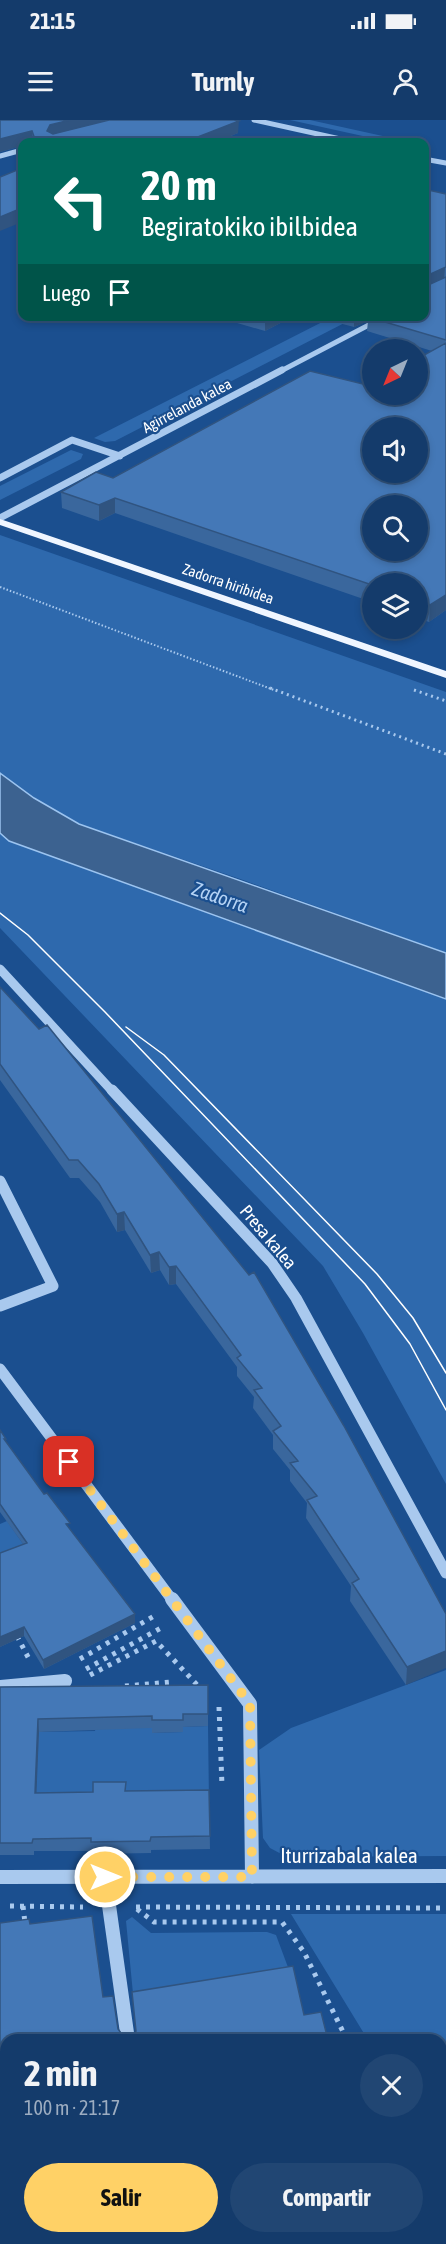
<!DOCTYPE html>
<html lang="es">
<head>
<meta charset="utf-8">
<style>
	body { margin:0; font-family:"Asap Condensed",sans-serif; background:#214673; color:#f1f3f6; height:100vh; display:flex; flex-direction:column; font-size:22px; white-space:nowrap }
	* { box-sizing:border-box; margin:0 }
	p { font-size:20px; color:#9dadc1 }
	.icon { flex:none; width:33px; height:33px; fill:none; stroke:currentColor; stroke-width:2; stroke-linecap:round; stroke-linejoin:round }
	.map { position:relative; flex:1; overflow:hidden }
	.sheet { position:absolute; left:0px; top:1914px; width:447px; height:210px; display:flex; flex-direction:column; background:#143b6b; border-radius:18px 18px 0 0; box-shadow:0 3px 9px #0003,0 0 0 2px #33557e }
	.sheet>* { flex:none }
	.banner { position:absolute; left:18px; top:18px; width:411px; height:183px; border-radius:12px; box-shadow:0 3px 9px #0003,0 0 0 2px #33557e; background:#00695c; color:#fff; overflow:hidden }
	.needle { width:39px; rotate:223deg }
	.buttons { position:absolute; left:362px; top:219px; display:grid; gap:12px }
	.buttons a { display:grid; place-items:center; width:66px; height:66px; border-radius:50%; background:#143b6b; box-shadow:0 3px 9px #0003,0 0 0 2px #33557e; font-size:30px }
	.pin { position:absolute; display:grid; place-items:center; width:51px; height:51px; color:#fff; margin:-26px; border-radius:12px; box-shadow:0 3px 9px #0006 }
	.me { position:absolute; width:66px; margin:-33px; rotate:90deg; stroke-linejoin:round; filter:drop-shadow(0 0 4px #0008) }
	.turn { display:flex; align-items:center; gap:21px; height:126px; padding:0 24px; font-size:27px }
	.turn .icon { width:78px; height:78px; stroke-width:2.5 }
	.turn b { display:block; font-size:42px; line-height:51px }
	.then { display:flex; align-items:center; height:57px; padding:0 24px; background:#0003; gap:12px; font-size:22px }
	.round { display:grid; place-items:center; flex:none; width:63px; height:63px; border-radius:32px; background:#214673 }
	.overview { display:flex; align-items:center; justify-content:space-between; height:102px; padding:0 24px }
	h1 { font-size:36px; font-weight:700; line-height:45px }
	.action { display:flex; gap:12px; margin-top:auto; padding:12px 24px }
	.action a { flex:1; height:69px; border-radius:36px; background:#ffd166; color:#111; font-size:24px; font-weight:700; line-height:69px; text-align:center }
	.action a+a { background:#214673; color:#f1f3f6 }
	.status { display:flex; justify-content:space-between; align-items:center; height:42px; padding:0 30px; background:#143b6b; direction:ltr }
	.status svg { height:16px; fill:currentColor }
	header { display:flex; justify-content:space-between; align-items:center; height:78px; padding:0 24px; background:#143b6b; font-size:27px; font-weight:700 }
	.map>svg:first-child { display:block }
	.green { fill:#2e69ad }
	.water { fill:#3c6290; stroke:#9cc4f0; stroke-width:1.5 }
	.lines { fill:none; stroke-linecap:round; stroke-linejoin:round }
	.path-far2 { stroke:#a9c9ee; stroke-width:2; stroke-dasharray:1.5 2; stroke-linecap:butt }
	.path-far1 { stroke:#a9c9ee; stroke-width:3; stroke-dasharray:2 4; stroke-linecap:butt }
	.path { stroke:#a9c9ee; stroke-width:5; stroke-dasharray:4 6; stroke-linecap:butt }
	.minor-far4 { stroke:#a9c9ee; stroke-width:5 }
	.minor-far3 { stroke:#a9c9ee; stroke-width:7 }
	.minor-far2 { stroke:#a9c9ee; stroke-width:9 }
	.minor-far1 { stroke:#a9c9ee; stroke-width:11 }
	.minor { stroke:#a9c9ee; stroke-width:14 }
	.major { fill:#f0f6ff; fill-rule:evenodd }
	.tram { stroke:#fff; stroke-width:1.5 }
	.wall { fill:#3a679d }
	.shaded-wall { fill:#305480 }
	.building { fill:#4478b7; stroke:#305480; stroke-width:1.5; fill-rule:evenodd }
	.route { stroke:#ffd166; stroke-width:10; stroke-dasharray:0 18 }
	.labels { text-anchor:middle; stroke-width:4.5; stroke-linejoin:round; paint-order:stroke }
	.far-street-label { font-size:15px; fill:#fff; stroke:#1b4f8f }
	.street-label { font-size:18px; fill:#fff; stroke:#1b4f8f }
	.water-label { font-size:20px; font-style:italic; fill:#b5d3f5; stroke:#1b4f8f }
	.near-street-label { font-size:21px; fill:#fff; stroke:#1b4f8f }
</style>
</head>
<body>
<div class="status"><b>21:15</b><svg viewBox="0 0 49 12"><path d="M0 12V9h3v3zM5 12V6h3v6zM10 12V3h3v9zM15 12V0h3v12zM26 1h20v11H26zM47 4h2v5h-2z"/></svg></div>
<header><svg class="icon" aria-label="menu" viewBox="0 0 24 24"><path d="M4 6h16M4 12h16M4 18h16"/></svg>Turnly<svg class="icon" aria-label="person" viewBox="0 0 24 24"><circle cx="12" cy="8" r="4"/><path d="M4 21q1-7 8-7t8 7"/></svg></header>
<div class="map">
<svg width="446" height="2124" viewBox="0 0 446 2124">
	<rect width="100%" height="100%" fill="#1b4f8f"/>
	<path class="green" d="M290,0H310L410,22H390Z
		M332,197H356L115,321L105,322L94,318Z
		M71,330L83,334L81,339L0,380V366Z
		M0,415L446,572V833L243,760L79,704L34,678L0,653Z
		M0,713L9,721L446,879V1364L363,1213L323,1146L0,808Z
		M7,1401L28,1431L0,1443V1404Z
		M446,1550V1736L287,1737L270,1728L263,1718L259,1630L291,1608Z
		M96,1602L152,1608L153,1613L183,1612V1607L208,1606L209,1682L36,1685L0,1628L39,1612L95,1611Z
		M291,1794H446V2124H442L441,2102V1920H368Z
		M132,1797L151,1813L267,1812L276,1815L292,1858L134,1884L126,1801Z
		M228,2118H301L302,2124H229Z"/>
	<path class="water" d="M0,653L34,678L79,704L446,833V879L9,721L0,713Z"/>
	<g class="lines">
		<path class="path-far2" d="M0,467L274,570"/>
		<path class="path-far1" d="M270,568L446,634
			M414,570L446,581"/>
		<path class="path" d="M17,1516L29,1539
			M80,1539L154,1496
			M86,1549L161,1508
			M90,1555L156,1521L200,1568
			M125,1566L171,1562
			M219,1587L222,1666
			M10,1786L83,1787
			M23,1786L25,1803
			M136,1787L446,1788
			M137,1789L154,1802H282L304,1832L347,1920
			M426,2118V2124"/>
		<path class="minor-far4" d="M254,0L354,22
			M0,36L22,30
			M424,39L446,43
			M279,252L386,196"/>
		<path class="minor-far3" d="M0,358L72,320L120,336
			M0,398L282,250"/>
		<path class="minor-far2" d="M0,849L113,972"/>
		<path class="minor-far1" d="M112,970L272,1143L296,1178L446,1453
			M0,1061L53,1166L0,1186
			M0,1249L173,1481"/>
		<path class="minor" d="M172,1479L250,1584L252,1757
			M0,1567L65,1561
			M0,1757L446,1756
			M105,1757L128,1920
			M156,2118L157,2124"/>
		<path class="major" d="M0,399L446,551V558L0,405Z"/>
		<path class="tram" d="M0,793L28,815L105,892L365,1164L410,1224L446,1290
			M126,907L164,935L377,1154L413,1198L446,1253"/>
	</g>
	<path class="wall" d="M0,0L238,13L216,22H22V26L0,32Z
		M446,74V490L429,502L417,498V464H372V482L115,393L99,401L62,388L61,372L113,358L367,265L432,231L367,211L368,201L354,207L312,196H424Z
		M213,196H294L265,211Z
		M0,867L446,1494L406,1565L350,1481L351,1466L306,1398L307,1383L290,1361V1350L273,1329V1315L253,1288L254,1277L237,1256V1247L176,1164L169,1165L160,1150L151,1153L125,1110L117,1112L100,1082L79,1058H70L0,960Z
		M0,1310L6,1323L70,1410L135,1503L44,1549L24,1516L0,1527V1433L23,1424L0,1392Z
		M208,1565V1606L183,1607V1612L152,1613V1608L39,1612L36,1673L209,1670L210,1729L151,1730V1733L92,1734V1731H34V1735H0V1567Z
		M0,1803L30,1804L103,1877L118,1909L124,1917L133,1916L136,1912L132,1872L304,1895L328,1920H6V2020L0,2021Z
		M6,2026V2083L0,2084V2028Z
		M10,2118H148V2124H10Z
		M165,2118H230L231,2124H174V2122L166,2123Z
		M301,2118H406L407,2124H302Z"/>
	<path class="shaded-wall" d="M70,0H118L48,22L47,11L50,5Z
		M239,1L238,13L216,22H185Z
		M32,11L33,22H22V26L0,32V19Z
		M22,88V102L0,111V97Z
		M445,147L444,160L424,171V157Z
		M266,196H294L265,211V197Z
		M354,196H376L368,197V201L354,207Z
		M115,378V393L99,401V385Z
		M446,475V490L429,502L430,485Z
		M124,1092L125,1110L117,1112V1094Z
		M159,1132L160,1150L151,1153L150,1135Z
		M176,1146V1164L169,1165V1147Z
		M135,1494V1503L44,1549L43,1540Z
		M24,1507V1516L0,1527V1517Z
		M446,1531V1548L406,1565L407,1547Z
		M38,1599L39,1612L36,1685L35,1673Z"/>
	<path class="building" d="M0,0H70L50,5L47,11L53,14L109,0H234L239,1L185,22H36L32,11L0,19Z
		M22,48V88L0,97V57Z
		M424,69L446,74V147L424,157Z
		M446,157V220L368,197L424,196V166H426Z
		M446,223V475L430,485L417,481V464H372V465L115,378L99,385L61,372L96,352L113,358L310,251L367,265L372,263V274H417V239ZM372,308H417V352H372ZM372,386H417V430H372Z
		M0,867L39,909L47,905L249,1155L254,1152L344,1306L446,1494V1531L407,1547L352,1463L359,1459L307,1380L317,1376L290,1343L298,1341L273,1311L281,1306L254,1270L262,1268L237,1238L241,1235L176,1146L169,1147L159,1132L150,1135L124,1092L117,1094L99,1064L78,1040H69L0,944Z
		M0,1310L6,1319H4L44,1374L47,1373L70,1403L66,1404L135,1494L43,1540L24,1507L0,1517V1433L27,1423L0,1384Z
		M208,1565V1594H183V1600H152V1596L38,1599L35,1673L93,1672V1662H126L125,1671L209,1670L210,1716L151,1717L150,1721L91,1722V1718L33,1719L32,1723H0V1567Z
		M92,1796L103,1877L113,1876L118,1909L124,1917L133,1916L136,1911L132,1872L293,1846L304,1895L321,1892L328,1920H6V2008L0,2009V1803L29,1799L30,1804Z
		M6,2026V2076V2071L0,2072V2028Z
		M10,2118H123L84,2124H10Z
		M174,2118H230L231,2124H175Z
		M303,2118H406L407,2124H304Z"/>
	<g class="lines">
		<path class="route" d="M69,1342L250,1584L252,1757H105"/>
	</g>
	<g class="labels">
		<g class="far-street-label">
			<text transform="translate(187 286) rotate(-28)" y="5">Agirrelanda kalea</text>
			<text transform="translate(228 464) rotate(19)" y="5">Zadorra hiribidea</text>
		</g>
		<g class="street-label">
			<text transform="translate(268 1117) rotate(50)" y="6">Presa kalea</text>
		</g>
		<g class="water-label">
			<text transform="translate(220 777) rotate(19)" y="7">Zadorra</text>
		</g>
		<g class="near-street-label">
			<text x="349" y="1743">Iturrizabala kalea</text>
		</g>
	</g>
</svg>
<div class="buttons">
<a><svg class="needle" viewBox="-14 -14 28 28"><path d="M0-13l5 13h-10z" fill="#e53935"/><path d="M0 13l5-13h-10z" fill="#9dadc1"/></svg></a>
<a><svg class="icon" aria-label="sound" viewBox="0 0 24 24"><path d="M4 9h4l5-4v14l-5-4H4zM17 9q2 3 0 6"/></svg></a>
<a><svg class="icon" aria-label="search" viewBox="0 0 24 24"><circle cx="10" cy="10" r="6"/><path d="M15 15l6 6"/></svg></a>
<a><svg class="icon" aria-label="layers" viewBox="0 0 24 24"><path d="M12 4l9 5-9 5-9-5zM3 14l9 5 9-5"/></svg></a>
</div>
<div class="pin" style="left:69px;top:1342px;background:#d93025"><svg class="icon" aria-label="arrive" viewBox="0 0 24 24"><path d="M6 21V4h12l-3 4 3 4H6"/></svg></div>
<svg class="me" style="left:105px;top:1757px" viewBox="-20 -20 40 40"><circle r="17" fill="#ffd166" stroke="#fff" stroke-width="3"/><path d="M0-11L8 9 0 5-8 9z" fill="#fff"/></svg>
<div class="banner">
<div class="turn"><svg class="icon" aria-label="left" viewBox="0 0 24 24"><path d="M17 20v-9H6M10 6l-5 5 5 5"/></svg><div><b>20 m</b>Begiratokiko ibilbidea</div></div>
<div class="then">Luego<svg class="icon" aria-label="arrive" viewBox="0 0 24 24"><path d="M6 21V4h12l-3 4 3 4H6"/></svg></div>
</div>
<section class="sheet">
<div class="overview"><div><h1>2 min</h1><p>100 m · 21:17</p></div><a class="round"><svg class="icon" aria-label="close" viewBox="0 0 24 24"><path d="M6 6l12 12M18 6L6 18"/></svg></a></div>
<div class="action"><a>Salir</a><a>Compartir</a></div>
</section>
</div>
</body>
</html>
